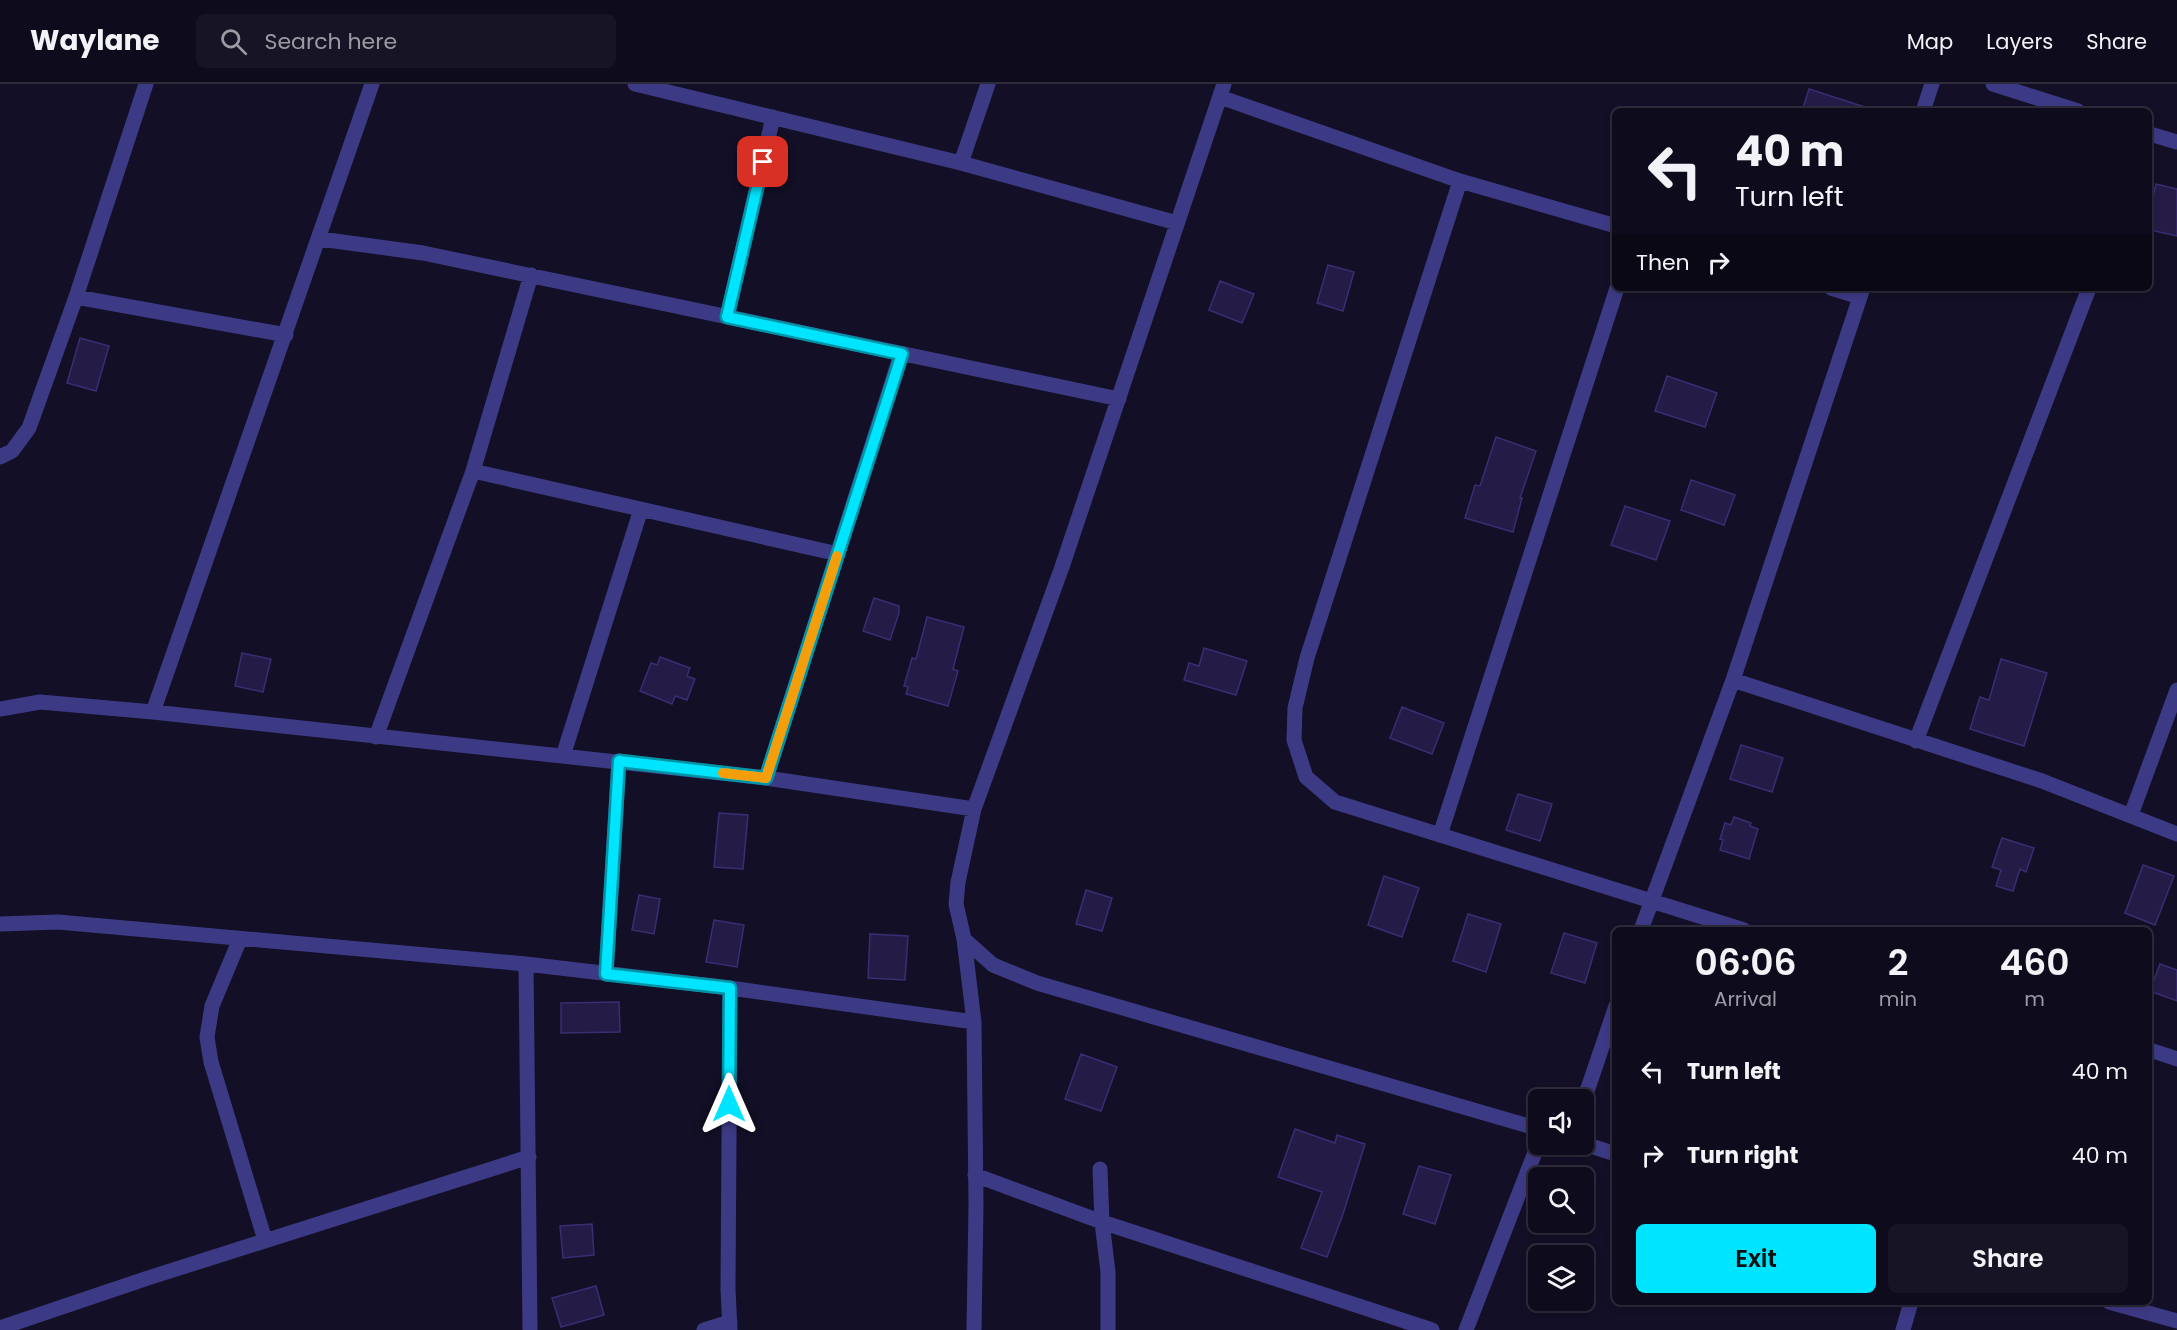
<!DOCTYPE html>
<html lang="en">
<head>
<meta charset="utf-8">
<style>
	body { margin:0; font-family:Poppins,sans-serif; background:#171425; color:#f1f3f6; height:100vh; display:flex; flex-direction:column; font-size:22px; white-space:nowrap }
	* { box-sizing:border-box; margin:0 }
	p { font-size:20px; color:#9b9ba3 }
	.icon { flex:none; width:33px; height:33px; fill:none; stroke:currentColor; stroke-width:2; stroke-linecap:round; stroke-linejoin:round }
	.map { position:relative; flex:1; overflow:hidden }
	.drawer { position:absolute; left:1612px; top:843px; width:540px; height:378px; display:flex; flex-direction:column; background:#0e0b1c; border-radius:9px; box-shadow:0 3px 9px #0003,0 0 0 2px #2e2b3b }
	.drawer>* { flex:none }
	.guide { position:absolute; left:1612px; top:24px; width:540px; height:183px; border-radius:9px; box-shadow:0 3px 9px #0003,0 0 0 2px #2e2b3b; background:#0e0b1c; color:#f1f3f6; overflow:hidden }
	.controls { position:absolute; left:1528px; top:1005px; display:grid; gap:12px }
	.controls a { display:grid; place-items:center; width:66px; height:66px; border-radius:9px; background:#0e0b1c; box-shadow:0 3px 9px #0003,0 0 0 2px #2e2b3b; font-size:30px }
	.pin { position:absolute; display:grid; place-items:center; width:51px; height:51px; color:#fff; margin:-26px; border-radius:12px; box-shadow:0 3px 9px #0006 }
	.me { position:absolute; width:66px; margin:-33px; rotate:0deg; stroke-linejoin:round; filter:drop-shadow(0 0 4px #0008) }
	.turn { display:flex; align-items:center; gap:21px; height:126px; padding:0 24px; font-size:27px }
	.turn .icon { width:78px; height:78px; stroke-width:2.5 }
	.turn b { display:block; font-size:42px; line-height:51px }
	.then { display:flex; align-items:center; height:57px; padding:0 24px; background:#0003; gap:12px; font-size:22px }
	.eta { display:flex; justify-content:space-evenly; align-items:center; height:102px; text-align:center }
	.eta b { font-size:36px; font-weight:600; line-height:42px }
	.action { display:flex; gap:12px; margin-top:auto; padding:12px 24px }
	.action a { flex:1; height:69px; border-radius:9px; background:#00e5ff; color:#111; font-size:24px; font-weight:600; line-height:69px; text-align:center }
	.action a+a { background:#171425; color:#f1f3f6 }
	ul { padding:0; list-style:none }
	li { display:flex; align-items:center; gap:18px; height:84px; padding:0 24px }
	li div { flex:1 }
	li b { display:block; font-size:22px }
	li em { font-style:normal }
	header { display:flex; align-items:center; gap:36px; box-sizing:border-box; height:84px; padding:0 30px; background:#0e0b1c; border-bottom:2px solid #2e2b3b }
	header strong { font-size:28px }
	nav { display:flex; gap:33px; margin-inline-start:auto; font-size:21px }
	.search { width:420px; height:54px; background:#171425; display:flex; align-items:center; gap:15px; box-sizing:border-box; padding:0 21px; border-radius:9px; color:#9b9ba3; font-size:22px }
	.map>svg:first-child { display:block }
	.building { fill:#241b47; stroke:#3b2d73; stroke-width:1.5 }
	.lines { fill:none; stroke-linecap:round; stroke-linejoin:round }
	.minor { stroke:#3d3a85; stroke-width:15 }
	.route-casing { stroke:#0095a6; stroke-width:15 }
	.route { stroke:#00e5ff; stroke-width:10 }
	.slow { stroke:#f59e0b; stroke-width:10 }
</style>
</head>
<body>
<header>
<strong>Waylane</strong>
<div class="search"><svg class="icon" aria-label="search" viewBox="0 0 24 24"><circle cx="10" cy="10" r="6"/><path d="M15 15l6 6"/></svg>Search here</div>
<nav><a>Map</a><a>Layers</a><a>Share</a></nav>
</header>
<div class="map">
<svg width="2177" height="1246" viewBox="0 0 2177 1246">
	<rect width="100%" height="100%" fill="#130f26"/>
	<path class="building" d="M1809,5L1868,24L1867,27H1802Z
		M2156,100L2177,105V152L2150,146V127Z
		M1328,181L1354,188L1343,227L1317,219Z
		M1220,197L1254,210L1242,239L1209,226Z
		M80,254L109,262L96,307L67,299Z
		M1667,292L1717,309L1705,343L1655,327Z
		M1496,353L1536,367L1520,414H1522L1513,448L1465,434L1475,401L1480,402Z
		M1691,396L1735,411L1724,441L1681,426Z
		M1625,422L1670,437L1656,476L1611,461Z
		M874,514L899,522V529L890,556L863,547Z
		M927,533L964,543L953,585L958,587L948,622L906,610L908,603L904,602L912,574L916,575Z
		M1204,564L1247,577L1236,611L1184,596L1189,579L1199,582Z
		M242,569L271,575L263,608L235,602Z
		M660,573L690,584L687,592L695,595L687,616L675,612L672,620L640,607L651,579L657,581Z
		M2001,575L2047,589L2024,662L1970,645L1980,613L1989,616Z
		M1402,623L1444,639L1432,670L1390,654Z
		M1741,661L1783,674L1772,708L1730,695Z
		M1518,710L1552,720L1540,757L1506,746Z
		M719,729L748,731L743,785L714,783Z
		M1734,733L1751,739L1750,742L1758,745L1749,775L1720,766L1723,756L1720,755L1725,739L1731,741Z
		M2002,754L2034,764L2026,788L2020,785L2013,807L1996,802L2001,786L1992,783Z
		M2143,781L2174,792L2155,841L2125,829Z
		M1384,792L1419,804L1402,853L1368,841Z
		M1086,806L1112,814L1102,847L1076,840Z
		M639,811L660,815L654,850L632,846Z
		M1468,830L1501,840L1486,888L1453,877Z
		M714,836L744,841L737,883L706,878Z
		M1564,849L1597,859L1585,899L1551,889Z
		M870,850L908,852L905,896L868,894Z
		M2160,880L2177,886V917L2150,907Z
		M619,918L620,948L561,949V919Z
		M1081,970L1117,983L1101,1027L1065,1015Z
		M1295,1045L1335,1059L1337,1051L1365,1060L1343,1130L1327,1173L1301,1164L1322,1108L1278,1093Z
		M1419,1082L1451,1091L1435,1140L1403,1130Z
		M592,1140L594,1171L563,1174L560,1142Z
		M596,1202L604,1231L561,1243L552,1214Z"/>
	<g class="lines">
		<path class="minor" d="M635,0L961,79L1177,139
			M1224,0L1062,483L974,725L958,798L956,820L964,855L993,881L1037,899L1539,1045
			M1993,0L2078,27
			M1220,13L1460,97L1616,142
			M1923,27L1932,0
			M2150,50L2177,58
			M961,79L988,0
			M1460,97L1307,574L1295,624L1294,656L1306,693L1335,718L1744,846
			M320,155L423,169L1119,315
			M1831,204L1860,213
			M76,213L286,251
			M727,233L773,33
			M0,373L12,367L29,344L76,213L146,0
			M473,387L838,470
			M1733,596L2042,697L2177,750
			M0,625L40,618L153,628L766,694L974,725
			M153,628L372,0
			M376,653L473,387L531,191
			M1916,657L2089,204
			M563,672L641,425
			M766,694L901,270
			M2131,731L2177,606
			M1440,751L1617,204
			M0,840L58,838L526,880L730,904L974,938
			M1641,846L1733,596L1863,204
			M240,855L212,922L207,953L211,978L265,1156
			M964,855L974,938L976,1121L974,1246
			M526,880L530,1246
			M606,890L619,677
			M730,904L728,1205L730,1246
			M2150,966L2177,975
			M1584,1016L1616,922
			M1584,1060L1616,1070
			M1100,1085L1102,1138L1108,1188V1246
			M975,1091L1102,1138L1432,1246
			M2109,1218L2177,1237
			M0,1244L151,1193L529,1073
			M704,1246L730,1238
			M1466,1246L1539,1058
			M1903,1246L1911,1218"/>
	</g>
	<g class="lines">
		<defs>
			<path id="route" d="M729,1020L730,904L606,890L619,677L766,694L902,270L727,233L763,78"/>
		</defs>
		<use href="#route" class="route-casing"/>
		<use href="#route" class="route"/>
		<path class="slow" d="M723,689L766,694L837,472"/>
	</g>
</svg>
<div class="controls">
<a><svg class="icon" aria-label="sound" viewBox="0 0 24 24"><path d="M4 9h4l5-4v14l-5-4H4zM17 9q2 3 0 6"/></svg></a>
<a><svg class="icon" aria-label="search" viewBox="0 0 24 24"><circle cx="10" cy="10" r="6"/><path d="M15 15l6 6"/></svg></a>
<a><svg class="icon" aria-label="layers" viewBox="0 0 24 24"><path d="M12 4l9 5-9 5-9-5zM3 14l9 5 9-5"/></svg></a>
</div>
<div class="pin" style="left:763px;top:78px;background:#d93025"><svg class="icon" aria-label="arrive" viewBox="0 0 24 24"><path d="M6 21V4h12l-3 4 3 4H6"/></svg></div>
<svg class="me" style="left:729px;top:1020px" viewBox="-20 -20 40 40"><path d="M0-17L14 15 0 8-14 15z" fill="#00e5ff" stroke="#fff" stroke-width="4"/></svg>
<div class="guide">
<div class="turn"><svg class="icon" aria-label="left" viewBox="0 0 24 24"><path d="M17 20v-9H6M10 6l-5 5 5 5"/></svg><div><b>40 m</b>Turn left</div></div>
<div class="then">Then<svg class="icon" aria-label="right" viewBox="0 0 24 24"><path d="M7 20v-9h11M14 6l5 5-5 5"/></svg></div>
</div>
<section class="drawer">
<div class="eta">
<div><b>06:06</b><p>Arrival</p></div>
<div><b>2</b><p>min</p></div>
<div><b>460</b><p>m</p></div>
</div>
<ul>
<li><svg class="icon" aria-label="left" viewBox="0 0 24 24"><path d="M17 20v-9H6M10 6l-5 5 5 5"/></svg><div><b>Turn left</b></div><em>40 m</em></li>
<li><svg class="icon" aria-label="right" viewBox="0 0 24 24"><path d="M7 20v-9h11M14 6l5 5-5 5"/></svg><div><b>Turn right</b></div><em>40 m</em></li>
</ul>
<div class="action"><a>Exit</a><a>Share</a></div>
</section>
</div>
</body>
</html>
